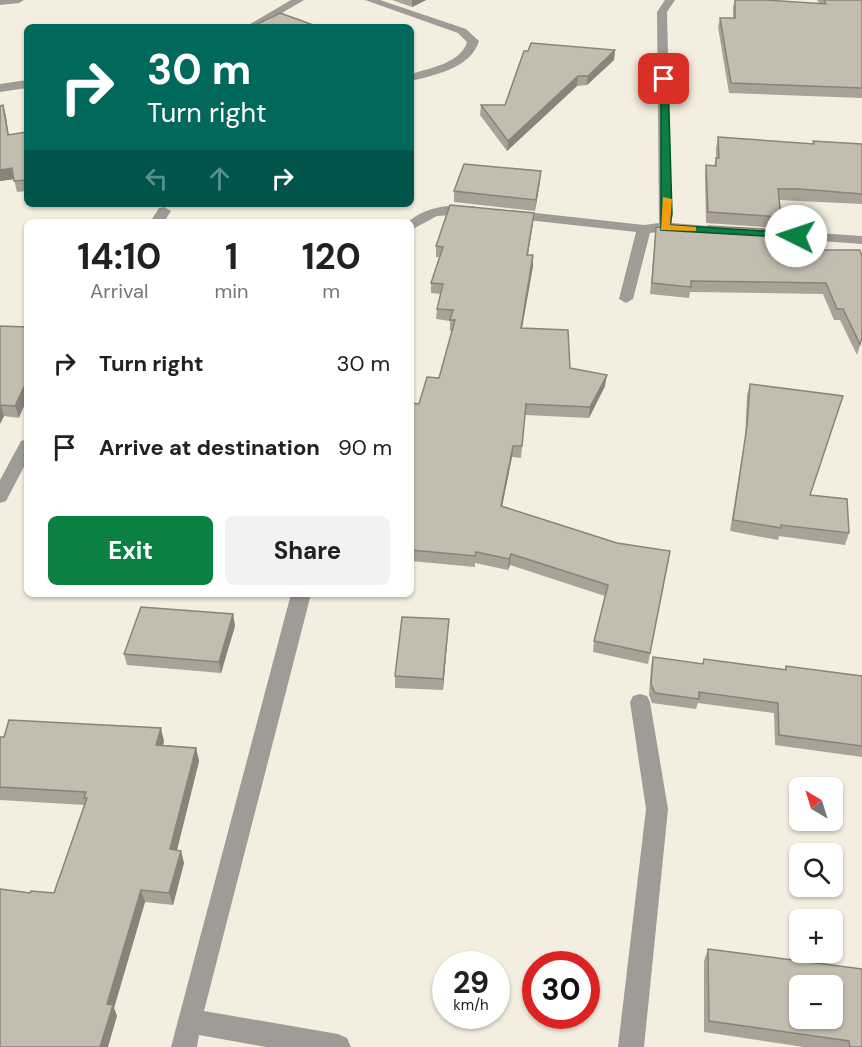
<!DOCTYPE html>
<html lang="en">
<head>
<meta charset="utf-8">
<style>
	body { margin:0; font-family:"DM Sans",sans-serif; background:#f2f2f2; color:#202124; height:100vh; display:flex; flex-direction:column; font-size:22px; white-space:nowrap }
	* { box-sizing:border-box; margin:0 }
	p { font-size:20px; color:#757577 }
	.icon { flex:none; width:33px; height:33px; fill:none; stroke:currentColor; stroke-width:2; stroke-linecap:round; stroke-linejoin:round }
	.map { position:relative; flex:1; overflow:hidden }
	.drawer { position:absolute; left:24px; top:219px; width:390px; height:378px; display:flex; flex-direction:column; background:#fff; border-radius:9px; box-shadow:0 2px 4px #0004 }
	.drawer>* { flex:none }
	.hud { position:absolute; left:24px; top:24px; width:390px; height:183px; border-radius:9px; box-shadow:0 2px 4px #0004; background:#00695c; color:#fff; overflow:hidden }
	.needle { width:39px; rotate:322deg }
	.controls { position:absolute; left:789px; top:777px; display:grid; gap:12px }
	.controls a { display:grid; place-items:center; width:54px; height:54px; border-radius:9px; background:#fff; box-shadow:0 2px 4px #0004; font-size:30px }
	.speed { position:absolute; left:432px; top:951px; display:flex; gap:12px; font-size:30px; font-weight:700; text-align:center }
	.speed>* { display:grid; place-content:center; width:78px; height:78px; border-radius:50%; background:#fff; box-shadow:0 2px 4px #0004; line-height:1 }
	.speed small { font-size:15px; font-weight:400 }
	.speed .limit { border:9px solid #d22; background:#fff; color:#111 }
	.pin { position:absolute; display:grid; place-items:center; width:51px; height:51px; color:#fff; margin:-26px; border-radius:12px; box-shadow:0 3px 9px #0006 }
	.me { position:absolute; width:66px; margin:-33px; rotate:274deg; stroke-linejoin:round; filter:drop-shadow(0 0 4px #0008) }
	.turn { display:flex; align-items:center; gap:21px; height:126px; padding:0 24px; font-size:27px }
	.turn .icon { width:78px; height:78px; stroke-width:2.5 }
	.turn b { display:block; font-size:42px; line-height:51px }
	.lanes { display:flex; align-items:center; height:57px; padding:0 24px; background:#0003; justify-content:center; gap:30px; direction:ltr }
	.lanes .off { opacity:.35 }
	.eta { display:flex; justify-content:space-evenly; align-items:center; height:102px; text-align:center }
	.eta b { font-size:36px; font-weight:700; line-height:42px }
	.button { display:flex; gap:12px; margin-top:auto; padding:12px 24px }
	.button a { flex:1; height:69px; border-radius:9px; background:#0b8043; color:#fff; font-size:24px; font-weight:700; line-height:69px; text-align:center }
	.button a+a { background:#f2f2f2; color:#202124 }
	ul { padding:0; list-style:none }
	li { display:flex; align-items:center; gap:18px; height:84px; padding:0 24px }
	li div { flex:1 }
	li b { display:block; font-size:22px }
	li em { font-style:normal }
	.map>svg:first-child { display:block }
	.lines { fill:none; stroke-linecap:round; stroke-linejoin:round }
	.minor { fill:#9f9c97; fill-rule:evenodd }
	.wall { fill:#a8a396 }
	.shaded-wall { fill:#88847a }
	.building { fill:#c3bdaf; stroke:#88847a; stroke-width:1.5; fill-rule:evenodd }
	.route { fill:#0b8043; stroke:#07532c; stroke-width:1.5 }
	.slow { fill:#f59e0b }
</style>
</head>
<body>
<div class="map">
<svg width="862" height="1047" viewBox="0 0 862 1047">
	<rect width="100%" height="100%" fill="#f4eee0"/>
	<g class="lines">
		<path class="minor" d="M0,0H24L19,3L0,5Z
			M291,0H304L258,27H245Z
			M365,0H380L466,29L479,41C471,68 435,75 411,81V74C430,68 461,63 467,42L458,33Z
			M665,0H675L667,12L672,223L732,228L739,232L732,236L665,231L650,233L633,299L626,303L619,299L636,232L509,218L502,214L509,210L644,225L659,223L657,12Z
			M27,80V88L0,92V84Z
			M447,206H473L480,210L473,214L437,216L411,230V222H408C420,212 432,208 447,206Z
			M164,207L171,211L164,222H150L159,208Z
			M759,229L862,236V244L754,236L752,233L754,230Z
			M27,439V461L6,501L0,503V480L21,441Z
			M291,594H311L204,1011L338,1034L347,1038L351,1047H266L199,1035L197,1047H171Z
			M640,694L647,696L650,702L668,809L644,1047H618L646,809L630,702L633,696Z"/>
	</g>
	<path class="wall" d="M392,0H426L412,7Z
		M735,0L819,3L817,0H862V98L729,93L718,27L720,18H733V7Z
		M615,50L614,60L587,85L577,86L507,151L480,115L481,105H505Z
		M3,105L9,135L27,132V191L17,192L14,179L0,181Z
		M718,137L813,144V141L862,144V204L779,200L781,217L778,228L706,223L705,176L706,165L714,166L716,158V148Z
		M540,182L535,211L454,202V191Z
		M534,213L533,223L528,255L533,266L522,328L570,368L605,386L589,418L525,415L521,458L512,457L502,506L617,543L670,551L648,664L593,652L594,641L605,596L510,565L508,570L475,563V567L411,561V403L419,404L439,378L452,331H450V321L436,319L437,309L441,294L431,293V283L440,257H436V246Z
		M708,226L784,250H860L862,339L857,355L840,320H834L823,294L690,292L689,298L650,294L656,227L707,232Z
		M0,326L19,418L4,416L0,424Z
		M750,384L810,495L849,533L845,545L779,536L778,540L730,531L745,438L747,395Z
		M233,614L235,626L221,673L127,665L124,654Z
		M448,631L443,690L395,688V676Z
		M653,657L702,664L704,659L785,669L786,666L862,676V757L775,745L774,713L698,703L696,709L652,703L649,695L651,668Z
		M0,737L164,741L163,745L196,748L199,761L177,850L181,851L184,863L173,905L145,902L114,1008L117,1016L30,893H54L85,805L0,800Z
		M708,949L862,1047H804L704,1032V961Z"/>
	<path class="shaded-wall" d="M412,0H426L412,7Z
		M615,50L614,60L587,85L588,76Z
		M578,76L577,86L507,151L508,141Z
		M3,105L6,116L10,146L8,135Z
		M12,168L15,179L0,181V170Z
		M541,171L540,182L535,211L536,200Z
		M534,213L533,223L526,265L527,255Z
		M533,255V266L520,339L521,328Z
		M607,375L605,386L589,418L590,407Z
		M27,380V399L19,418L15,406Z
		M1,405L4,416L0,424V406Z
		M513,446L512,457L500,517L501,506Z
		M511,554L510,565L508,570L509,559Z
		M233,614L235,626L221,673L219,662Z
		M449,619L448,631L443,690V679Z
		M161,728L164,741L160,758L156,745Z
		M196,748L199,761L174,862L170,849Z
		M181,851L184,863L173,905L169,893Z
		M141,890L145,902L114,1008L117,1016L108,1047H100L107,1004Z"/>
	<path class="building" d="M735,0H766L826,4L824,0H862V88L731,83L720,18H735Z
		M280,13L319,27H251Z
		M531,43L615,50L588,76H578L508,141L481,105H505L524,51H528Z
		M3,105L8,135L27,132V180L14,181L12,168L0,170V106Z
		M718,137L814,144L813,141L862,144V194L800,189H778L781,217L708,212L706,165L716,166V158H719Z
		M464,164L541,171L536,200L454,191Z
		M450,205L534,213L527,255H533L521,328L568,330L570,368L607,375L590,407L526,404L522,446H513L501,506L617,543L670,551L650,653L594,641L608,585L511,554L509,559L476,552L475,556L411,550V403L419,404L427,377L439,378L455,320H450L453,310L437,309L443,284L431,283L443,247L436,246Z
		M708,226L782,230L784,250H860L862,256V338L860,344L843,309H837L826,283L691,281V287L652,283L656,227L708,232Z
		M0,326L27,327V380L15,406L1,405L0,406Z
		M750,384L843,396L810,495L847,499L849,533L781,525V528L733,520L747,426Z
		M141,607L233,614L219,662L124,654Z
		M402,617L449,619L443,679L395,676Z
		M653,657L703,664L704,659L786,670V666L862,676V746L779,735L778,703L699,692V699L655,693L651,684Z
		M9,720L161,728L156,745L196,748L170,849L181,851L169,893L141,890L107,1004L113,1005L100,1047H0V889L30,893L31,891L54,893L87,798H84L86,792L0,787V737H4Z
		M708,949L862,969V1047H850L849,1041L709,1021ZM800,986H832V1018H800Z"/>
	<path class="route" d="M661,77L668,79L672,214L670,225L796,233L801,236L800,238L661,230Z"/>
	<path class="slow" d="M663,197L672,199L670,225L696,227V231L661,230Z"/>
</svg>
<div class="controls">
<a><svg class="needle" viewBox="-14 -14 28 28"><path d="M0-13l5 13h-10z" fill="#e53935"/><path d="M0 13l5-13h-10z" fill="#757577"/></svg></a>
<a><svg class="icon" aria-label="search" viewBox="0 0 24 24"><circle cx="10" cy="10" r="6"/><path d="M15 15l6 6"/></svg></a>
<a>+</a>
<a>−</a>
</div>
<div class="speed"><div>29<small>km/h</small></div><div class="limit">30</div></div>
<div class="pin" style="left:664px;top:79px;background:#d93025"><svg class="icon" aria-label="arrive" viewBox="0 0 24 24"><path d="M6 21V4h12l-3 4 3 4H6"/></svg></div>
<svg class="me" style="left:796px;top:236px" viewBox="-20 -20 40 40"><circle r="19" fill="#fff"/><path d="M0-13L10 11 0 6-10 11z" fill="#0b8043"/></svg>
<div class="hud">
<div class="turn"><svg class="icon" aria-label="right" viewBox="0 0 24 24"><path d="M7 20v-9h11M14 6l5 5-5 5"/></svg><div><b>30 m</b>Turn right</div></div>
<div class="lanes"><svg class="icon off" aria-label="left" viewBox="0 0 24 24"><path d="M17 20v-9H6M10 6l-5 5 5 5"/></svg><svg class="icon off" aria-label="ahead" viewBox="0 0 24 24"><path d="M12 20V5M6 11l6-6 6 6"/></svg><svg class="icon" aria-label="right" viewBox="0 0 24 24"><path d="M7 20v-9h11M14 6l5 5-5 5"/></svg></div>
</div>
<section class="drawer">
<div class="eta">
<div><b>14:10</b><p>Arrival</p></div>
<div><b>1</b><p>min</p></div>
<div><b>120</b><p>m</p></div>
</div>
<ul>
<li><svg class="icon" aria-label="right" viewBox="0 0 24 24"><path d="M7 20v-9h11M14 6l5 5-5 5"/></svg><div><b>Turn right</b></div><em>30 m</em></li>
<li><svg class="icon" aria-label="arrive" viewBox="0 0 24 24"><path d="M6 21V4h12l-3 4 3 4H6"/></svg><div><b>Arrive at destination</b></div><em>90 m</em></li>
</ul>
<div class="button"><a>Exit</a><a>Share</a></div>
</section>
</div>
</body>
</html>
